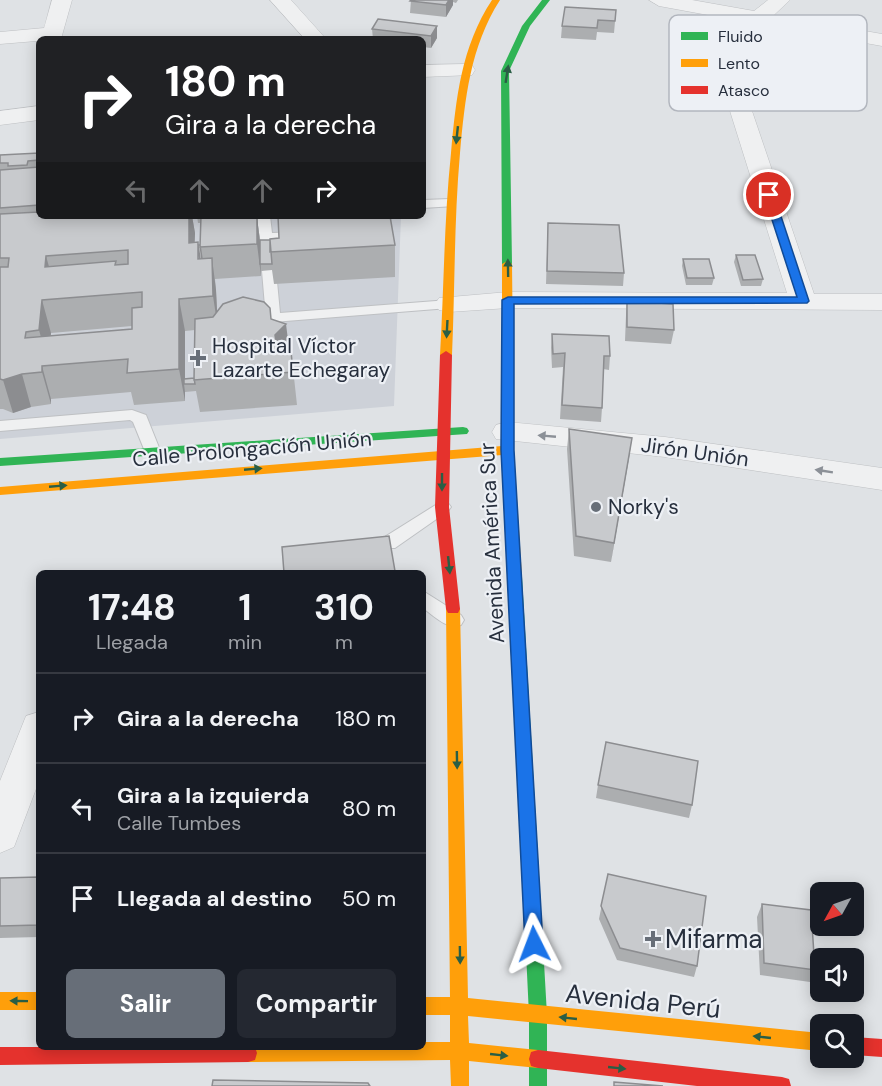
<!DOCTYPE html>
<html lang="es">
<head>
<meta charset="utf-8">
<style>
	body { margin:0; font-family:"DM Sans",sans-serif; background:#242831; color:#f1f3f6; height:100vh; display:flex; flex-direction:column; font-size:22px; white-space:nowrap }
	* { box-sizing:border-box; margin:0 }
	p { font-size:20px; color:#9ea1a6 }
	.icon { flex:none; width:33px; height:33px; fill:none; stroke:currentColor; stroke-width:2; stroke-linecap:round; stroke-linejoin:round }
	.map { position:relative; flex:1; overflow:hidden }
	.details { position:absolute; left:36px; top:570px; width:390px; height:480px; display:flex; flex-direction:column; background:#171b24; border-radius:9px; box-shadow:0 3px 15px #0003 }
	.details>* { flex:none }
	.hud { position:absolute; left:36px; top:36px; width:390px; height:183px; border-radius:9px; box-shadow:0 3px 15px #0003; background:#202124; color:#fff; overflow:hidden }
	.needle { width:39px; rotate:230deg }
	.buttons { position:absolute; left:810px; top:882px; display:grid; gap:12px }
	.buttons a { display:grid; place-items:center; width:54px; height:54px; border-radius:9px; background:#171b24; box-shadow:0 3px 15px #0003; font-size:30px }
	.pin { position:absolute; display:grid; place-items:center; width:51px; height:51px; color:#fff; margin:-26px; border:3px solid #fff; border-radius:50%; box-shadow:0 2px 6px #0007 }
	.me { position:absolute; width:66px; margin:-33px; rotate:357deg; stroke-linejoin:round; filter:drop-shadow(0 0 4px #0008) }
	.turn { display:flex; align-items:center; gap:21px; height:126px; padding:0 30px; font-size:27px }
	.turn .icon { width:78px; height:78px; stroke-width:2.5 }
	.turn b { display:block; font-size:42px; line-height:51px }
	.lanes { display:flex; align-items:center; height:57px; padding:0 30px; background:#0003; justify-content:center; gap:30px; direction:ltr }
	.lanes .off { opacity:.35 }
	.eta { display:flex; justify-content:space-evenly; align-items:center; height:102px; text-align:center }
	.eta b { font-size:36px; font-weight:700; line-height:42px }
	.button { display:flex; gap:12px; margin-top:auto; padding:12px 30px }
	.button a { flex:1; height:69px; border-radius:9px; background:#676e78; color:#fff; font-size:24px; font-weight:700; line-height:69px; text-align:center }
	.button a+a { background:#242831; color:#f1f3f6 }
	ul { padding:0; list-style:none }
	li { display:flex; align-items:center; gap:18px; height:90px; padding:0 30px; border-top:2px solid #363941 }
	li div { flex:1 }
	li b { display:block; font-size:22px }
	li em { font-style:normal }
	.map>svg:first-child { display:block }
	.built { fill:#cdd1d8 }
	.lines { fill:none; stroke-linecap:round; stroke-linejoin:round }
	.lane-casing { stroke:#bec0c3; stroke-width:2 }
	.street-casing { stroke:#bec0c3; stroke-width:1 }
	.lane { fill:#eff0f1; fill-rule:evenodd }
	.street { fill:#eff0f1; fill-rule:evenodd }
	.fast { fill:#30b455; fill-rule:evenodd }
	.slow { fill:#ff9f0a; fill-rule:evenodd }
	.jam { fill:#e5322d; fill-rule:evenodd }
	.wall { fill:#acaeb0; fill-rule:evenodd }
	.shaded-wall { fill:#8c8d90 }
	.building { fill:#c8cacd; stroke:#8c8d90; stroke-width:1.5; fill-rule:evenodd }
	.oneway { fill:#2a5e45 }
	.oneway2 { fill:#8b9097 }
	.route { fill:#1a73e8; stroke:#114b97; stroke-width:1.5 }
	.poi-dot { fill:#676e78; stroke:#edf0f5; stroke-width:2 }
	.labels { text-anchor:middle; stroke-width:4.5; stroke-linejoin:round; paint-order:stroke }
	.poi-label { font-size:21px; fill:#272f3d; stroke:#edf0f5; text-anchor:start }
	.street-label { font-size:21px; fill:#272f3d; stroke:#edf0f5 }
	.near-poi-label { font-size:26px; fill:#272f3d; stroke:#edf0f5; text-anchor:start }
	.near-street-label { font-size:26px; fill:#272f3d; stroke:#edf0f5 }
	.key { fill:#edf0f5; stroke:#b2b6be; stroke-width:1.5 }
	.key-label { font-size:16px; fill:#272f3d }
</style>
</head>
<body>
<div class="map">
<svg width="882" height="1086" viewBox="0 0 882 1086">
	<rect width="100%" height="100%" fill="#dfe2e5"/>
	<path class="built" d="M0,185L39,216H401L394,406L0,439Z"/>
	<g class="lines">
		<defs>
			<path id="lane" d="M450,199L455,200V206L423,208V200Z
				M256,216H270L272,233L303,232L310,236L303,240L273,242L272,249H262Z
				M269,267L276,271L280,313L449,300L456,304L449,308L273,322L266,318L262,271Z
				M132,410L146,415L160,450L158,454H146L133,422L130,420L0,431V421Z
				M442,501L448,503L451,507L448,511L395,548H383L380,543L383,538Z
				M423,591L461,615L464,620L461,625C447,630 434,616 423,608Z"/>
			<path id="street" d="M52,0H72L61,39L0,44V32L44,28Z
				M270,0H291L326,39H305Z
				M649,0H692L754,11L768,0H790L774,15L882,34V46L765,25L751,90L752,111L814,294H882V310L508,308L449,312L439,310L435,304L439,298L508,292L787,293L730,111L729,90L746,22L659,6Z
				M464,64L472,65L475,70L472,75L423,77V65Z
				M39,106V120L0,125V111Z
				M507,422L665,437L882,468V490L665,457L496,439L492,432L496,425Z
				M39,712V781L14,847L0,853V781L26,716Z"/>
		</defs>
		<use href="#lane" class="lane-casing"/>
		<use href="#street" class="street-casing"/>
		<use href="#lane" class="lane"/>
		<use href="#street" class="street"/>
		<path class="fast" d="M542,0H550L530,26L509,71L512,264L507,267L502,264L501,71L522,26Z
			M463,427L467,428L469,431L467,434L0,466V458Z
			M515,572L520,573L522,577L547,1015V1086H529V1015L508,577L510,573Z"/>
		<path class="slow" d="M492,0H500C470,47 465,99 460,153C454,220 455,288 452,355L446,359L440,355C444,288 444,220 451,153C456,99 461,47 492,0Z
			M507,261L512,264L514,450L522,577L520,581H510L508,577L502,455L0,495V487L502,446V264Z
			M453,604L458,605L460,609L468,998L820,1033V1051L468,1016L469,1043L538,1050L545,1052L547,1059L545,1066L538,1068L469,1061V1086H451L450,1060L248,1062L241,1060L239,1053L241,1047H423V1042H450V1015H423V997H450L446,609L448,605Z
			M0,992H39V1010H0Z"/>
		<path class="jam" d="M446,351L452,355L449,507L460,609L458,613H448L446,609L435,507L440,355Z
			M854,1037L882,1039V1057L854,1055Z
			M0,1047H255L257,1053L255,1060L248,1062L0,1065Z
			M538,1050L782,1077L789,1079L791,1086H697L538,1068L531,1066L529,1059L531,1052Z"/>
	</g>
	<path class="wall" d="M411,0H458L456,3L453,2V5L446,17L410,13Z
		M616,10L614,33L597,32L596,40L561,38L562,26Z
		M437,26V38L431,48L423,47V39H373L372,29Z
		M39,153V216H192L195,233L194,243L198,245H200L201,223H198L197,216H258V218H257L260,240L395,245V277L274,284L272,270L261,271V276L215,279L216,290L217,312L271,319L288,341H290L297,405L200,412L196,391L185,392V401L134,405L131,392L51,399V404L31,407L13,413L3,409H0V155ZM132,326V329L51,336V333ZM195,330L194,378L185,379V331Z
		M548,223L624,273L623,286L546,284Z
		M736,255L763,279L761,286H741L734,262Z
		M683,259L714,278L712,285H686L682,266Z
		M627,301L674,330L671,344L625,341L626,315Z
		M552,334L610,356L609,370L603,369L602,408L601,422L560,419L563,367L552,368L551,348Z
		M569,429L632,438L611,562L574,556L567,449Z
		M389,536L395,573H284Z
		M598,785L692,805L689,818L596,798Z
		M608,874L697,966L694,977L617,960L599,919Z
		M39,877V937L0,938V878Z
		M762,904L815,970L810,982L760,975L757,917Z"/>
	<path class="shaded-wall" d="M449,0H453V5L446,17V5Z
		M437,26V38L431,48V36Z
		M189,216H192L195,233L194,268L189,243Z
		M257,216L260,243L261,276L257,244Z
		M46,256L55,288L45,267Z
		M212,258L216,290L218,329L213,296Z
		M179,299L185,331V384H184L185,392V401L179,369Z
		M42,300L51,333L48,363L39,330Z
		M286,324L290,356L279,367L275,335Z
		M42,366L51,399V404L42,372Z
		M22,374L31,407L13,413L3,380Z
		M632,438L629,458L611,562L614,543Z"/>
	<path class="building" d="M411,0H449L446,5L410,1Z
		M565,7L616,10L615,21L598,20L597,28L562,26Z
		M378,19L437,26L431,36L372,29Z
		M39,153V160L28,161L27,165L8,166V163H0V155Z
		M39,167V205L0,208V170Z
		M39,212V216H189V243L198,242V259L212,258L213,296L179,299V369L127,373L128,359L42,366V372L22,374L3,380L0,379V267H8L9,258H0V214ZM128,250V264L115,265L116,261L45,267L46,256ZM142,292V307L132,308V329L25,338L26,332L39,330L42,300Z
		M201,216H257V244L200,247Z
		M278,216H390L395,245L270,252V239L279,238Z
		M548,223L619,225L624,273L547,271Z
		M260,240H270L272,264H260Z
		M198,245H200L202,259H200Z
		M736,255H755L763,279L743,280Z
		M683,259H709L714,278H687Z
		M243,297L264,302L270,308L271,319L286,324L275,335L276,341H290L293,372L194,380L195,319L213,317L223,304Z
		M627,301L673,304L674,330L627,327Z
		M552,334L609,336L610,356H604L602,408L562,405L565,353L553,354Z
		M194,378L195,384H184V379Z
		M569,429L632,438L614,543L576,536Z
		M389,536L395,571L372,573H284L282,547Z
		M606,742L698,761L692,805L598,785Z
		M608,874L706,896L697,966L620,948L601,906Z
		M39,877V925L0,926V878Z
		M762,904L811,910L815,970L764,963Z
		M213,1080L368,1083L370,1086H212Z
		M614,1082L663,1086H614Z"/>
	<defs><path id="oneway-solid" d="M-6-.8H1V-3.2L6.5 0L1 3.2V.8H-6Z" transform="scale(1.5)"/></defs>
	<g class="oneway">
		<use href="#oneway-solid" transform="translate(507 74) rotate(-81)"/>
		<use href="#oneway-solid" transform="translate(457 135) rotate(96)"/>
		<use href="#oneway-solid" transform="translate(508 268) rotate(-91)"/>
		<use href="#oneway-solid" transform="translate(447 329) rotate(93)"/>
		<use href="#oneway-solid" transform="translate(253 469) rotate(-5)"/>
		<use href="#oneway-solid" transform="translate(442 482) rotate(90)"/>
		<use href="#oneway-solid" transform="translate(58 486) rotate(-5)"/>
		<use href="#oneway-solid" transform="translate(449 565) rotate(84)"/>
		<use href="#oneway-solid" transform="translate(457 760) rotate(89)"/>
		<use href="#oneway-solid" transform="translate(460 955) rotate(89)"/>
		<use href="#oneway-solid" transform="translate(19 1001) rotate(-179)"/>
		<use href="#oneway-solid" transform="translate(568 1018) rotate(-174)"/>
		<use href="#oneway-solid" transform="translate(762 1037) rotate(-174)"/>
		<use href="#oneway-solid" transform="translate(499 1055) rotate(6)"/>
		<use href="#oneway-solid" transform="translate(617 1068) rotate(6)"/>
	</g>
	<g class="oneway2">
		<use href="#oneway-solid" transform="translate(547 436) rotate(-175)"/>
		<use href="#oneway-solid" transform="translate(824 471) rotate(-171)"/>
	</g>
	<path class="route" d="M769,192L774,195L809,301L807,303L514,304V450L543,944L540,950L534,952L528,950L525,944L501,450L502,300L508,297H797L764,195Z"/>
	<g class="poi-dot">
		<path d="M195 349h6v6h6v6h-6v6h-6v-6h-6v-6h6z"/>
		<circle cx="596" cy="507" r="6"/>
		<path d="M650 930h6v6h6v6h-6v6h-6v-6h-6v-6h6z"/>
	</g>
	<g class="labels">
		<g class="poi-label">
			<text x="212" y="353">Hospital Víctor<tspan x="212" dy="24">Lazarte Echegaray</tspan></text>
			<text x="608" y="514">Norky's</text>
		</g>
		<g class="street-label">
			<text transform="translate(252 449) rotate(-5)" y="7">Calle Prolongación Unión</text>
			<text transform="translate(695 452) rotate(8)" y="7">Jirón Unión</text>
			<text transform="translate(492 543) rotate(-93)" y="7">Avenida América Sur</text>
		</g>
		<g class="near-poi-label">
			<text x="665" y="948">Mifarma</text>
		</g>
		<g class="near-street-label">
			<text transform="translate(643 1001) rotate(6)" y="9">Avenida Perú</text>
		</g>
	</g>
	<rect x="669" y="15" width="198" height="96" rx="9" class="key"/>
	<rect x="681" y="32" width="27" height="8" fill="#30b455"/>
	<rect x="681" y="59" width="27" height="8" fill="#ff9f0a"/>
	<rect x="681" y="86" width="27" height="8" fill="#e5322d"/>
	<g class="key-label">
		<text x="718" y="42">Fluido</text>
		<text x="718" y="69">Lento</text>
		<text x="718" y="96">Atasco</text>
	</g>
</svg>
<div class="buttons">
<a><svg class="needle" viewBox="-14 -14 28 28"><path d="M0-13l5 13h-10z" fill="#e53935"/><path d="M0 13l5-13h-10z" fill="#9ea1a6"/></svg></a>
<a><svg class="icon" aria-label="sound" viewBox="0 0 24 24"><path d="M4 9h4l5-4v14l-5-4H4zM17 9q2 3 0 6"/></svg></a>
<a><svg class="icon" aria-label="search" viewBox="0 0 24 24"><circle cx="10" cy="10" r="6"/><path d="M15 15l6 6"/></svg></a>
</div>
<div class="pin" style="left:769px;top:195px;background:#d93025"><svg class="icon" aria-label="arrive" viewBox="0 0 24 24"><path d="M6 21V4h12l-3 4 3 4H6"/></svg></div>
<svg class="me" style="left:534px;top:944px" viewBox="-20 -20 40 40"><path d="M0-17L14 15 0 8-14 15z" fill="#1a73e8" stroke="#fff" stroke-width="4"/></svg>
<div class="hud">
<div class="turn"><svg class="icon" aria-label="right" viewBox="0 0 24 24"><path d="M7 20v-9h11M14 6l5 5-5 5"/></svg><div><b>180 m</b>Gira a la derecha</div></div>
<div class="lanes"><svg class="icon off" aria-label="left" viewBox="0 0 24 24"><path d="M17 20v-9H6M10 6l-5 5 5 5"/></svg><svg class="icon off" aria-label="ahead" viewBox="0 0 24 24"><path d="M12 20V5M6 11l6-6 6 6"/></svg><svg class="icon off" aria-label="ahead" viewBox="0 0 24 24"><path d="M12 20V5M6 11l6-6 6 6"/></svg><svg class="icon" aria-label="right" viewBox="0 0 24 24"><path d="M7 20v-9h11M14 6l5 5-5 5"/></svg></div>
</div>
<section class="details">
<div class="eta">
<div><b>17:48</b><p>Llegada</p></div>
<div><b>1</b><p>min</p></div>
<div><b>310</b><p>m</p></div>
</div>
<ul>
<li><svg class="icon" aria-label="right" viewBox="0 0 24 24"><path d="M7 20v-9h11M14 6l5 5-5 5"/></svg><div><b>Gira a la derecha</b></div><em>180 m</em></li>
<li><svg class="icon" aria-label="left" viewBox="0 0 24 24"><path d="M17 20v-9H6M10 6l-5 5 5 5"/></svg><div><b>Gira a la izquierda</b><p>Calle Tumbes</p></div><em>80 m</em></li>
<li><svg class="icon" aria-label="arrive" viewBox="0 0 24 24"><path d="M6 21V4h12l-3 4 3 4H6"/></svg><div><b>Llegada al destino</b></div><em>50 m</em></li>
</ul>
<div class="button"><a>Salir</a><a>Compartir</a></div>
</section>
</div>
</body>
</html>
